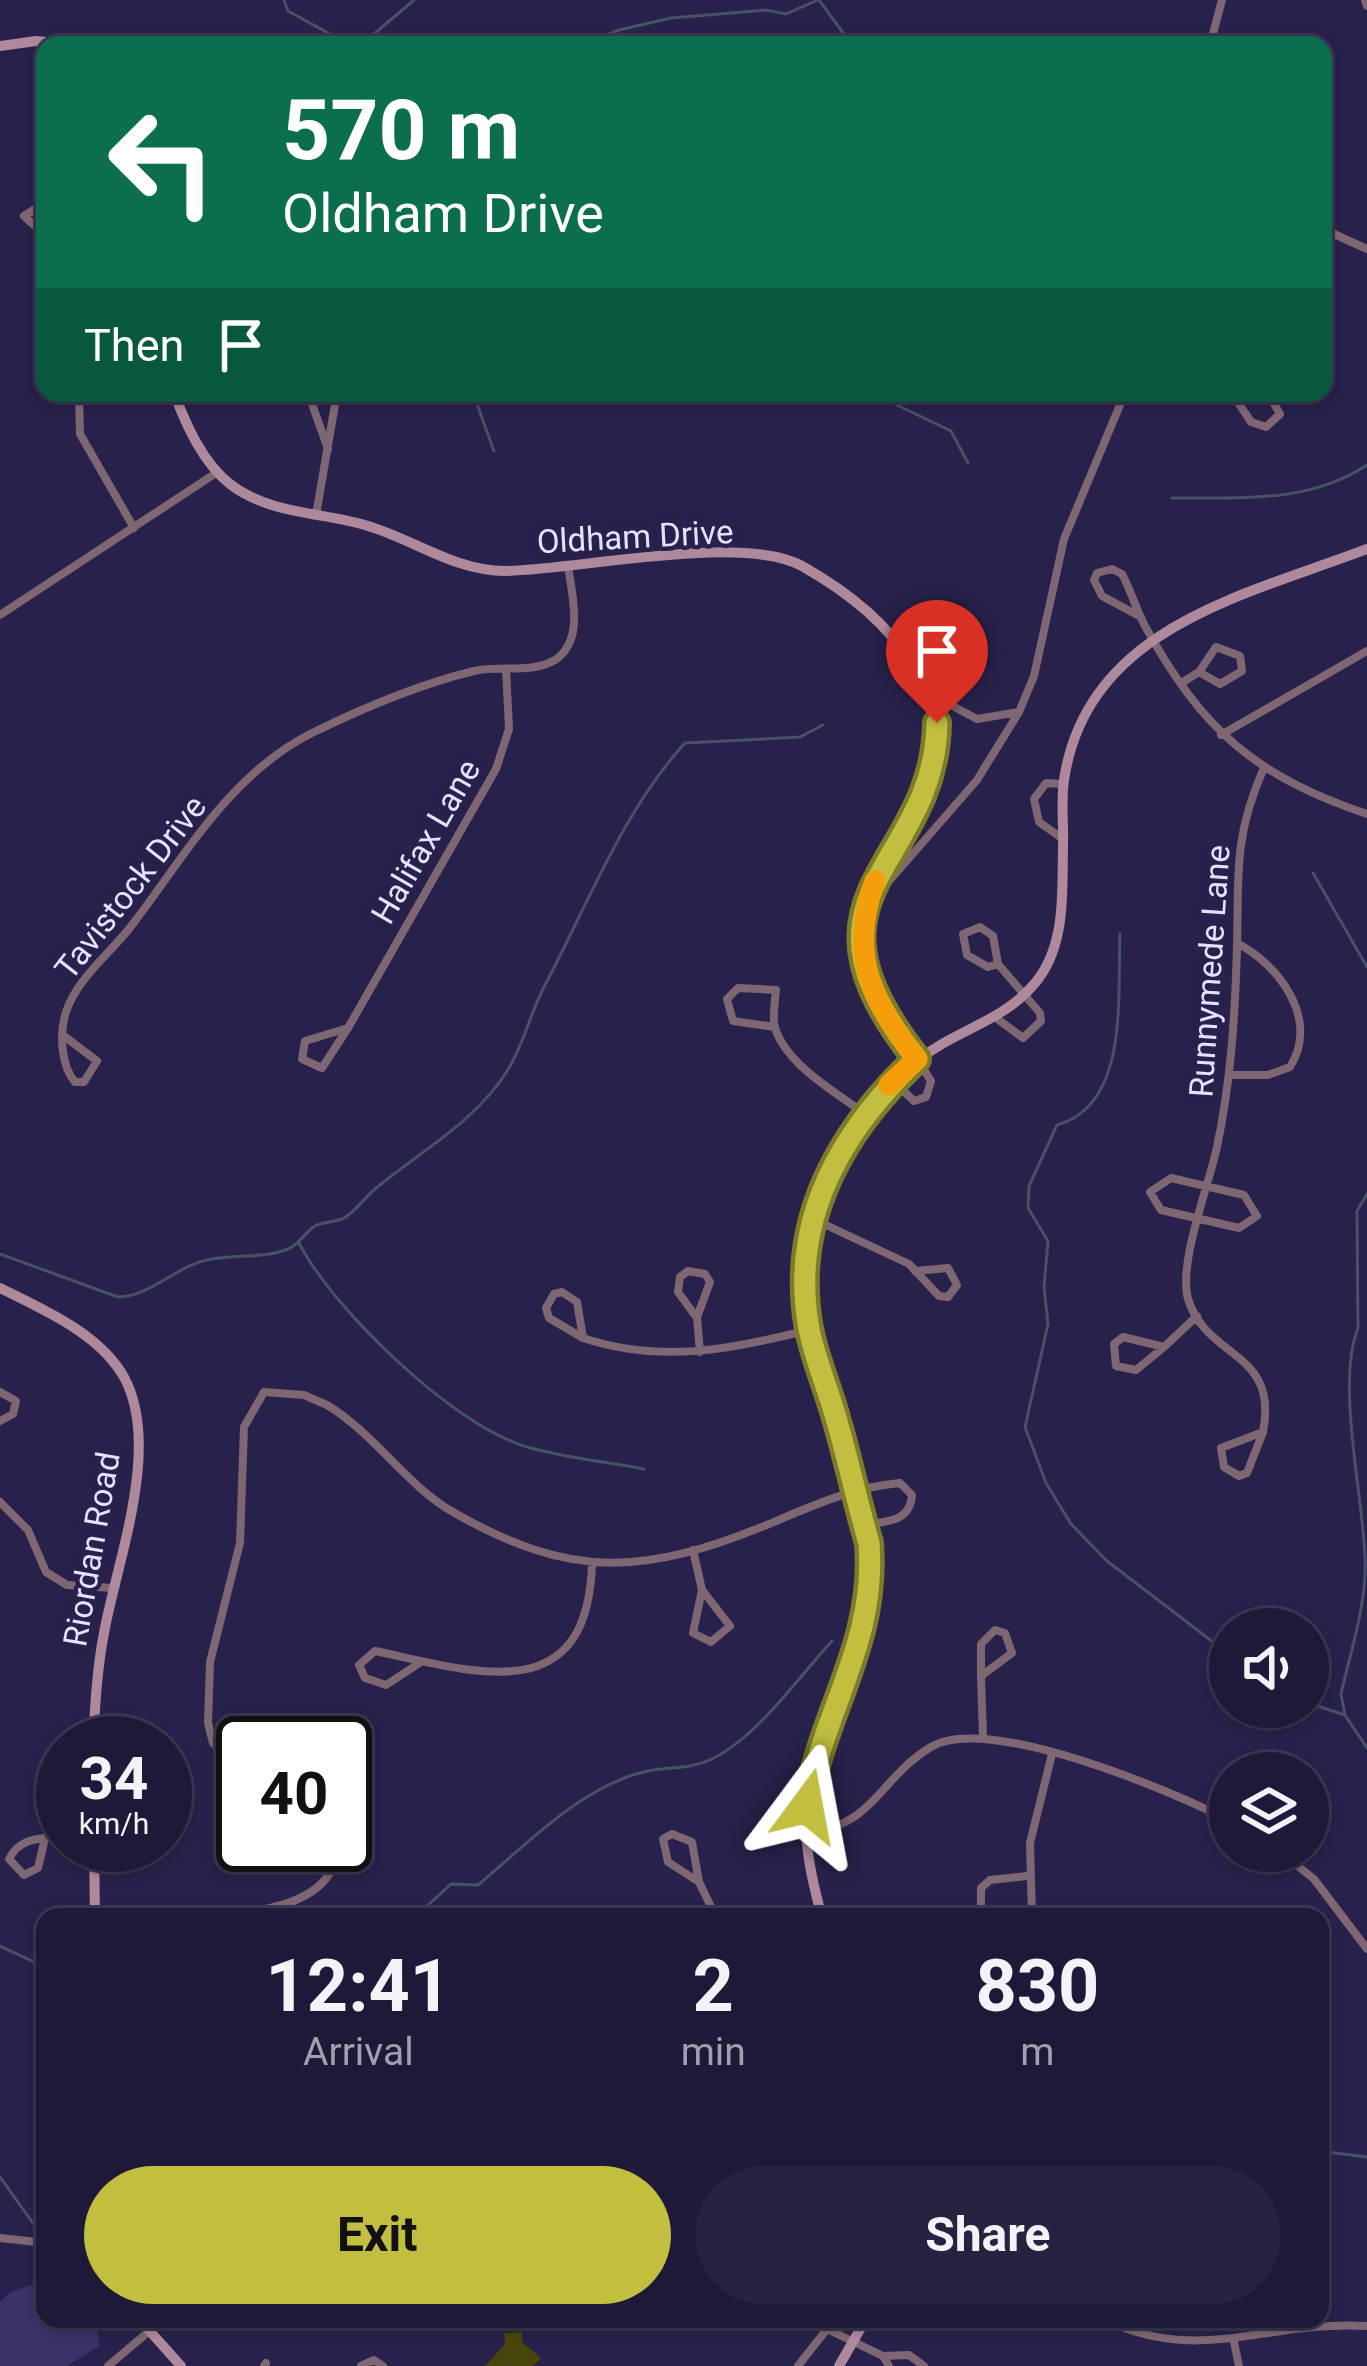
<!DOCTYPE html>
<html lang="en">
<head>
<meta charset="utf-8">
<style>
	body { margin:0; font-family:Roboto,sans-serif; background:#262240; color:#f1f3f6; height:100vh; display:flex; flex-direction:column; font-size:45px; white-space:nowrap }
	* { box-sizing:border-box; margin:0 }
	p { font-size:39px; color:#a1a0ae }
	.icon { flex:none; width:66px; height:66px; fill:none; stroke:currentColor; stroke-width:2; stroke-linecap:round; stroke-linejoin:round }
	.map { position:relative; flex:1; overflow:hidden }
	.details { position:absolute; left:36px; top:1908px; width:1293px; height:420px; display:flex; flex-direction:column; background:#1e1938; border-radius:24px; box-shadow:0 3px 9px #0004,0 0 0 3px #3c3853 }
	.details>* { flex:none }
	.guide { position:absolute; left:36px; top:36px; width:1296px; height:366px; border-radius:24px; box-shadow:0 3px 9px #0004,0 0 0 3px #3c3853; background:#0b6e4f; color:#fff; overflow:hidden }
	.buttons { position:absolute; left:1209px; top:1608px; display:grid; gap:24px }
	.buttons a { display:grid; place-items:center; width:120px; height:120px; border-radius:50%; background:#1e1938; box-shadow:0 3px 9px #0004,0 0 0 3px #3c3853; font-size:60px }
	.speed { position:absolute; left:36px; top:1716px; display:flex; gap:24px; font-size:60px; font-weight:700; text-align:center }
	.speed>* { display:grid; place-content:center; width:156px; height:156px; border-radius:50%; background:#1e1938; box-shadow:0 3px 9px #0004,0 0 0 3px #3c3853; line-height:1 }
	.speed small { font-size:30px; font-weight:400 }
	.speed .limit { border:6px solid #111; border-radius:18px; background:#fff; color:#111 }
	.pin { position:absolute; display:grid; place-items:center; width:102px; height:102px; color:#fff; margin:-123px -51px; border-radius:50% 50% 50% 0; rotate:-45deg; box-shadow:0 0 12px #0007 }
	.pin .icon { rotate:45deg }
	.me { position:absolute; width:132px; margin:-66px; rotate:13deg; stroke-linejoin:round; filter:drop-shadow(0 0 9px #0008) }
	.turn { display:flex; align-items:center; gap:42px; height:252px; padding:0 48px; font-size:54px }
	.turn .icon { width:156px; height:156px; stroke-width:2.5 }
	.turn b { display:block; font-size:84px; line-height:102px }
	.then { display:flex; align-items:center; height:114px; padding:0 48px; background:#0003; gap:24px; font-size:45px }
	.eta { display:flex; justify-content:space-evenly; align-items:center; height:204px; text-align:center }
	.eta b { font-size:72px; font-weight:700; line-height:84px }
	.action { display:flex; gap:24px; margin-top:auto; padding:24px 48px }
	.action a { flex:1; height:138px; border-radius:72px; background:#c1be40; color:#111; font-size:48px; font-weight:700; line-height:138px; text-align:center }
	.action a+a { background:#262240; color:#f1f3f6 }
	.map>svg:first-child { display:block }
	.green { fill:#3a3268 }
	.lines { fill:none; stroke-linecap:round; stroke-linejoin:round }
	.stream { stroke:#445464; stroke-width:3 }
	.building { fill:#47450c }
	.street { stroke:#7e6772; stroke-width:8 }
	.secondary { stroke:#ae899b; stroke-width:10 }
	.route-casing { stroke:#7d7c2a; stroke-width:30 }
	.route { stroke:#c1be40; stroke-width:21 }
	.slow { stroke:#f59e0b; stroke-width:21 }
	.labels { text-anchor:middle; stroke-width:9; stroke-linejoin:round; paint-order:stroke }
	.street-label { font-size:33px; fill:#e4e3ff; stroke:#28214b }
</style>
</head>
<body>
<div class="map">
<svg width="1367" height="2366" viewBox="0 0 1367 2366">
	<rect width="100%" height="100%" fill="#28214b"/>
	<path class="green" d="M45,2281V2319H96L99,2346L67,2366H0V2302L10,2292Z"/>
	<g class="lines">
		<path class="stream" d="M284,0L288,11L350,45
			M819,0L852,45
			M361,45L414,0
			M584,45L619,30L671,18L766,10L786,14L818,0
			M473,393L494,451
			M872,393L951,431L968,463
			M1172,498C1241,497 1308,504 1367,465
			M1313,873L1367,967
			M1120,934C1117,995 1130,1105 1057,1125L1029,1186L1028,1208L1048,1241L1044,1287L1048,1324L1025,1427L1046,1483L1071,1524L1107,1561L1230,1655
			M299,1243C333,1309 452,1424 524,1446C562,1458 604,1461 644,1469
			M0,1254L118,1297C151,1296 175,1267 207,1260C233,1254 264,1259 288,1249C299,1245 305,1232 315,1226C323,1222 334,1222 342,1219C355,1213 364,1198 375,1189C423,1149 476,1122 509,1068C524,1043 531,1011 545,985C587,906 624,809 685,743L800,737L823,725
			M1308,1703L1345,1715L1367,1748
			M1345,1715L1341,1694C1351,1650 1367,1603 1365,1558C1363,1495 1336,1384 1358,1328L1357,1211L1367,1194
			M402,1917L426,1907L451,1884L478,1885C526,1845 584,1784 648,1771C669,1767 691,1769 712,1759C758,1736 797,1679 832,1641
			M0,1946L45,1967
			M1320,2151L1367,2157
			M0,2177L42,2236"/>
	</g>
	<path class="building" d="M522,2332V2342L541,2358L533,2366H485L505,2344L504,2333Z"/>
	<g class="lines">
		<path class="street" d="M1365,0L1367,6
			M1210,45L1222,0
			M45,203L24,216L45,235
			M1323,229L1367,249
			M79,393L80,434L134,528
			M316,393L312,404L328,449
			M1232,393L1251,422L1266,427L1280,414L1272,400L1258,393
			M1238,393H1251
			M316,515L337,393
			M0,615L216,473
			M1141,617L1102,596L1094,580L1097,573L1112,569L1122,574C1131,591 1136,609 1145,626C1202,730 1255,776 1367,814
			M1183,682L1199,672L1216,647L1240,656L1242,671L1220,684L1199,672
			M930,694L977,719L1019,712
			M1221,735L1367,651
			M1063,784L1046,783L1034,799L1039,822L1063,839
			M864,910L977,780L1019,712L1034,676L1064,539L1125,393
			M996,1018L1023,1038L1041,1021L1040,1013L998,964L993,936L980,927L963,934L967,955L988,967L998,964
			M775,1027L733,1021L727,999L738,988L776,990C775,1001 772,1018 775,1028C787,1065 835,1092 864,1113
			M348,1028L322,1068L302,1059L305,1041L348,1028L496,769L509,729L506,669
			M64,1036L97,1061L84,1082H75C61,1066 59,1033 66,1012C77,978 111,953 132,925C185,856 230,774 312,733C361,709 420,684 474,671C500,665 531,674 555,660C585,640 572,595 568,566
			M1231,1075H1268L1290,1067C1320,1019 1279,965 1237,943
			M894,1082L914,1101L926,1097L931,1081L917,1059
			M1171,1178L1244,1195L1257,1216L1239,1228L1161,1210L1150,1192Z
			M811,1218L909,1264L939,1296L948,1297L957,1285L948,1268L915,1271
			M697,1318L678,1292L680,1277L688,1271L705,1274L710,1282L697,1317V1318L700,1352
			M583,1338L549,1318L546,1308L554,1294L562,1292L577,1302L583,1338C661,1364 732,1349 809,1330
			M1164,1347L1136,1370L1116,1366L1114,1344L1123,1337L1164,1347L1197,1316
			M0,1392L16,1401L13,1414L0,1421
			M1263,1432L1247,1473L1239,1476L1224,1467L1221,1448L1263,1432C1279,1350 1207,1360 1188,1299C1178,1263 1209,1185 1217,1147C1231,1081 1235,1016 1237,948C1239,876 1233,839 1263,770
			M0,1502L28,1530L46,1572L67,1585L113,1588
			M693,1550L702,1590L693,1633L711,1642L730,1626L702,1590
			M418,1664L386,1685L365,1678L359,1665L375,1651C475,1672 588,1711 592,1563
			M981,1676V1644L995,1630L1005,1633L1012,1653L981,1676L983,1737
			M243,1775L213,1743L208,1723L210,1662L240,1543L244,1427L264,1392L304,1395L327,1405C375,1434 406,1485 453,1512C571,1580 645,1575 769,1524C812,1506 853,1487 900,1483L912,1495C910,1522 888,1521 865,1525
			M805,1834C876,1825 878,1779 931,1747C987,1713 1173,1791 1230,1821
			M45,1838L38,1868L24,1875L9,1859C20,1837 41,1838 63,1837
			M1279,1851L1314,1879L1367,1949
			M699,1882L668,1862L663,1839L672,1834L692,1842L699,1882L716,1917
			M95,1909C156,1911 334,1938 338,1845
			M998,1917L981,1907V1888L990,1880L1027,1876
			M1009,1917L1030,1913
			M1032,1917L1030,1843L1052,1754
			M0,2238L45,2243
			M1102,2319C1202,2366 1264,2320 1367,2326
			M827,2329L883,2356L889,2366
			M1234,2342L1239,2366
			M883,2356L909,2355L924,2366
			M108,2366L147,2333
			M264,2366L266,2363
			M361,2366L374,2360L383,2366
			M798,2366L827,2329"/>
		<path class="secondary" d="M0,46L36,41L79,45
			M174,393C186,425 203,463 230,484C270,515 323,512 368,526C415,540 455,571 505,571C577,570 742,533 802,566C889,615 966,696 919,797C900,839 862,882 860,929C858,977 889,1024 917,1059
			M0,1288C44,1310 101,1334 125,1379C161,1449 117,1561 104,1633C97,1669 95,1706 93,1743
			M94,1845L95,1917
			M822,1917C808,1867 798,1816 814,1765C832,1704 868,1650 871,1585C877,1476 795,1363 805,1248C813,1168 874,1084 942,1044C977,1024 1014,1012 1039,978C1066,941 1062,890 1063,847C1064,823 1060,798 1065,774C1091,626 1247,595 1367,549
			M139,2319L181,2366
			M839,2366L866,2319"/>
	</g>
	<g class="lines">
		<defs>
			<path id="route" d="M807,1806C822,1711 877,1644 869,1543C857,1502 848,1459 836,1418C828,1389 815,1359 809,1329C789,1220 841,1131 917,1059C782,890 935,869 937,723"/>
		</defs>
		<use href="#route" class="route-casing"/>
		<use href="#route" class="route"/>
		<path class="slow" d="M875,881C848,953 871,1002 917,1059L889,1085"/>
	</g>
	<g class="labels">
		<g class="street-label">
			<text transform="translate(635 536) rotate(-3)" y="12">Oldham Drive</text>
			<text transform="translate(425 841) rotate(-60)" y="12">Halifax Lane</text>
			<text transform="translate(130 887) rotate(-52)" y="12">Tavistock Drive</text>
			<text transform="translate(1209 971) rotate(-86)" y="12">Runnymede Lane</text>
			<text transform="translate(91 1549) rotate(-80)" y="12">Riordan Road</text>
		</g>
	</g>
</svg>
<div class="buttons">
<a><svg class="icon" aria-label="sound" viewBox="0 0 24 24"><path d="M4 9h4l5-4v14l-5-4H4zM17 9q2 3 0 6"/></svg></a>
<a><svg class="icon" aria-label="layers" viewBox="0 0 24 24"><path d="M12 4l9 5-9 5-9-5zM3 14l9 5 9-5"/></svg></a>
</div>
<div class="speed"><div>34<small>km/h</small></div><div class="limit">40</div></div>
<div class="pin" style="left:937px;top:723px;background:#d93025"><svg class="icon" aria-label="arrive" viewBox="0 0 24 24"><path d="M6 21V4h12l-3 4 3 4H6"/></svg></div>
<svg class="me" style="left:807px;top:1806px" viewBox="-20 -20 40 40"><path d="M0-17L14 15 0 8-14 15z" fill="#c1be40" stroke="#fff" stroke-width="4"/></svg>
<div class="guide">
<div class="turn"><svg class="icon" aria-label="left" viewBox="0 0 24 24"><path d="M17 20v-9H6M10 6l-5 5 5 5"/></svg><div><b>570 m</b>Oldham Drive</div></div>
<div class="then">Then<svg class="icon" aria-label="arrive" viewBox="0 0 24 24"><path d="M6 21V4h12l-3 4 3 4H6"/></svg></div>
</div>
<section class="details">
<div class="eta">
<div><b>12:41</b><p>Arrival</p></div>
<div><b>2</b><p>min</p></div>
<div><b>830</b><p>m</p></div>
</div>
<div class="action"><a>Exit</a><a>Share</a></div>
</section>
</div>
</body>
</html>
